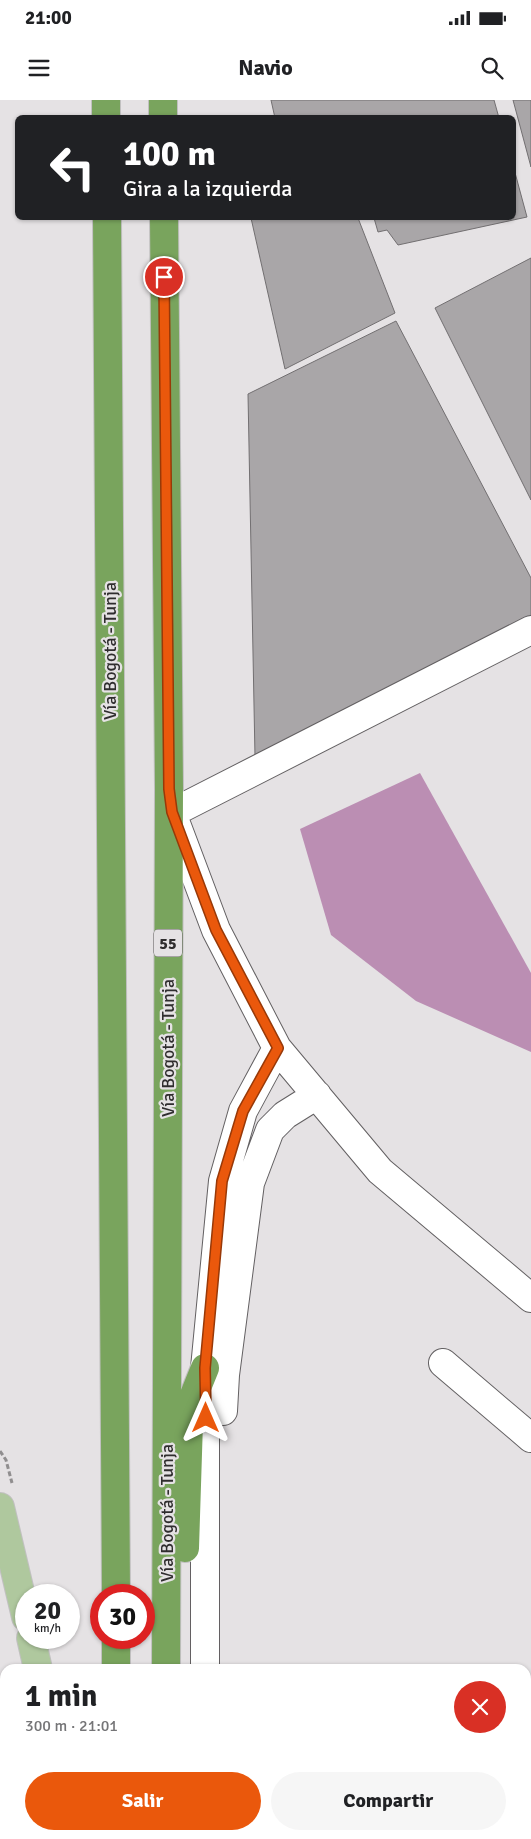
<!DOCTYPE html>
<html lang="es">
<head>
<meta charset="utf-8">
<style>
	body { margin:0; font-family:Signika,sans-serif; background:#f6f6f6; color:#202124; height:100vh; display:flex; flex-direction:column; font-size:19px; white-space:nowrap }
	* { box-sizing:border-box; margin:0 }
	p { font-size:16px; color:#757577 }
	.icon { flex:none; width:28px; height:28px; fill:none; stroke:currentColor; stroke-width:2; stroke-linecap:round; stroke-linejoin:round }
	.map { position:relative; flex:1; overflow:hidden }
	.drawer { position:absolute; left:0px; top:1564px; width:531px; height:176px; display:flex; flex-direction:column; background:#fff; border-radius:15px 15px 0 0; box-shadow:0 1px 4px #0004 }
	.drawer>* { flex:none }
	.hud { position:absolute; left:15px; top:15px; width:501px; height:105px; border-radius:8px; box-shadow:0 1px 4px #0004; background:#202124; color:#fff; overflow:hidden }
	.speed { position:absolute; left:15px; top:1484px; display:flex; gap:10px; font-size:25px; font-weight:700; text-align:center }
	.speed>* { display:grid; place-content:center; width:65px; height:65px; border-radius:50%; background:#fff; box-shadow:0 1px 4px #0004; line-height:1 }
	.speed small { font-size:12px; font-weight:400 }
	.speed .limit { border:8px solid #d22; background:#fff; color:#111 }
	.pin { position:absolute; display:grid; place-items:center; width:42px; height:42px; color:#fff; margin:-21px; border:2px solid #fff; border-radius:50%; box-shadow:0 1px 5px #0007 }
	.me { position:absolute; width:55px; margin:-28px; rotate:0deg; stroke-linejoin:round; filter:drop-shadow(0 0 4px #0008) }
	.turn { display:flex; align-items:center; gap:18px; height:105px; padding:0 25px; font-size:22px }
	.turn .icon { width:65px; height:65px; stroke-width:2.5 }
	.turn b { display:block; font-size:35px; line-height:42px }
	.round { display:grid; place-items:center; flex:none; width:52px; height:52px; border-radius:26px; background:#f6f6f6 }
	.overview { display:flex; align-items:center; justify-content:space-between; height:85px; padding:0 25px }
	h1 { font-size:30px; font-weight:700; line-height:38px }
	.action { display:flex; gap:10px; margin-top:auto; padding:10px 25px }
	.action a { flex:1; height:58px; border-radius:30px; background:#ea580c; color:#fff; font-size:20px; font-weight:700; line-height:58px; text-align:center }
	.action a+a { background:#f6f6f6; color:#202124 }
	.status { display:flex; justify-content:space-between; align-items:center; height:35px; padding:0 25px; background:#fff; direction:ltr }
	.status svg { height:14px; fill:currentColor }
	header { display:flex; justify-content:space-between; align-items:center; height:65px; padding:0 25px; background:#fff; font-size:22px; font-weight:700 }
	.map>svg:first-child { display:block }
	.water { fill:#bb8eb3 }
	.building { fill:#a9a6a8; stroke:#726f71 }
	.lines { fill:none; stroke-linecap:round; stroke-linejoin:round }
	.minor-casing { stroke:#636062; stroke-width:30 }
	.major-casing { stroke:#c1c0c0; stroke-width:30 }
	.highway-casing { stroke:#c1c0c0; stroke-width:30 }
	.path { stroke:#908e8f; stroke-width:3; stroke-dasharray:5 2.5; stroke-linecap:butt }
	.minor { stroke:#fff; stroke-width:28 }
	.major { stroke:#afc89e; stroke-width:28 }
	.highway { stroke:#79a45d; stroke-width:28 }
	.route-casing { stroke:#983908; stroke-width:12 }
	.route { stroke:#ea580c; stroke-width:9 }
	.labels { text-anchor:middle; stroke-width:4.5; stroke-linejoin:round; paint-order:stroke }
	.shield { fill:#e5e2e4; stroke:#666365; stroke-width:1 }
	.shield-label { font-size:16px; font-weight:bold; fill:#2f2d2e }
	.street-label { font-size:18px; fill:#2f2d2e; stroke:#e5e2e4 }
</style>
</head>
<body>
<div class="status"><b>21:00</b><svg viewBox="0 0 49 12"><path d="M0 12V9h3v3zM5 12V6h3v6zM10 12V3h3v9zM15 12V0h3v12zM26 1h20v11H26zM47 4h2v5h-2z"/></svg></div>
<header><svg class="icon" aria-label="menu" viewBox="0 0 24 24"><path d="M4 6h16M4 12h16M4 18h16"/></svg>Navio<svg class="icon" aria-label="search" viewBox="0 0 24 24"><circle cx="10" cy="10" r="6"/><path d="M15 15l6 6"/></svg></header>
<div class="map">
<svg width="531" height="1739" viewBox="0 0 531 1739">
	<rect width="100%" height="100%" fill="#e5e2e4"/>
	<path class="water" d="M420,673L531,873V952L416,901L331,835L300,729Z"/>
	<path class="building" d="M271,0H494L499,18H275Z
		M513,0H531V67Z
		M514,69L527,117L398,145L387,130L378,132L374,118H514Z
		M251,118H358L395,213L285,269Z
		M531,158V400L435,208Z
		M396,221L531,478V525L255,657L248,294Z"/>
	<g class="lines">
		<defs>
			<path id="minor" d="M171,705L172,713L216,830L277,948L380,1071L531,1198
				M172,713L531,530
				M443,1263L531,1338
				M223,1311L225,1275L250,1083L270,1030L285,1015L317,995
				M205,1569V1268L223,1081L243,1011L277,948
				M0,1658L5,1669
				M34,1735L36,1739
				M287,1735L290,1739"/>
			<path id="major" d="M0,1407L26,1517
				M31,1538L38,1569
				M181,1735L188,1739"/>
			<path id="highway" d="M106,0V18
				M163,0V18
				M107,118L116,1495
				M164,118L169,689L166,1569
				M185,1448L189,1322L192,1300L205,1268
				M116,1538V1569
				M113,1735V1739
				M164,1739V1735"/>
		</defs>
		<use href="#minor" class="minor-casing"/>
		<use href="#major" class="major-casing"/>
		<use href="#highway" class="highway-casing"/>
		<path class="path" d="M0,1351L6,1360L12,1383
			M0,1724L6,1737"/>
		<use href="#minor" class="minor"/>
		<use href="#major" class="major"/>
		<use href="#highway" class="highway"/>
	</g>
	<g class="lines">
		<defs>
			<path id="route" d="M164,177L169,689L172,712L216,830L278,948L243,1011L222,1081L205,1268L206,1318"/>
		</defs>
		<use href="#route" class="route-casing"/>
		<use href="#route" class="route"/>
	</g>
	<g class="labels">
		<rect class="shield" x="154" y="829.5" width="28" height="27" rx="4"/>
		<g class="shield-label">
			<text x="168" y="849">55</text>
		</g>
		<g class="street-label">
			<text transform="translate(110 551) rotate(-90)" y="6">Vía Bogotá - Tunja</text>
			<text transform="translate(168 948) rotate(-90)" y="6">Vía Bogotá - Tunja</text>
			<text transform="translate(167 1413) rotate(-90)" y="6">Vía Bogotá - Tunja</text>
		</g>
	</g>
</svg>
<div class="speed"><div>20<small>km/h</small></div><div class="limit">30</div></div>
<div class="pin" style="left:164px;top:177px;background:#d93025"><svg class="icon" aria-label="arrive" viewBox="0 0 24 24"><path d="M6 21V4h12l-3 4 3 4H6"/></svg></div>
<svg class="me" style="left:206px;top:1318px" viewBox="-20 -20 40 40"><path d="M0-17L14 15 0 8-14 15z" fill="#ea580c" stroke="#fff" stroke-width="4"/></svg>
<div class="hud">
<div class="turn"><svg class="icon" aria-label="left" viewBox="0 0 24 24"><path d="M17 20v-9H6M10 6l-5 5 5 5"/></svg><div><b>100 m</b>Gira a la izquierda</div></div>
</div>
<section class="drawer">
<div class="overview"><div><h1>1 min</h1><p>300 m · 21:01</p></div><a class="round" style="background:#d93025;color:#fff"><svg class="icon" aria-label="close" viewBox="0 0 24 24"><path d="M6 6l12 12M18 6L6 18"/></svg></a></div>
<div class="action"><a>Salir</a><a>Compartir</a></div>
</section>
</div>
</body>
</html>
